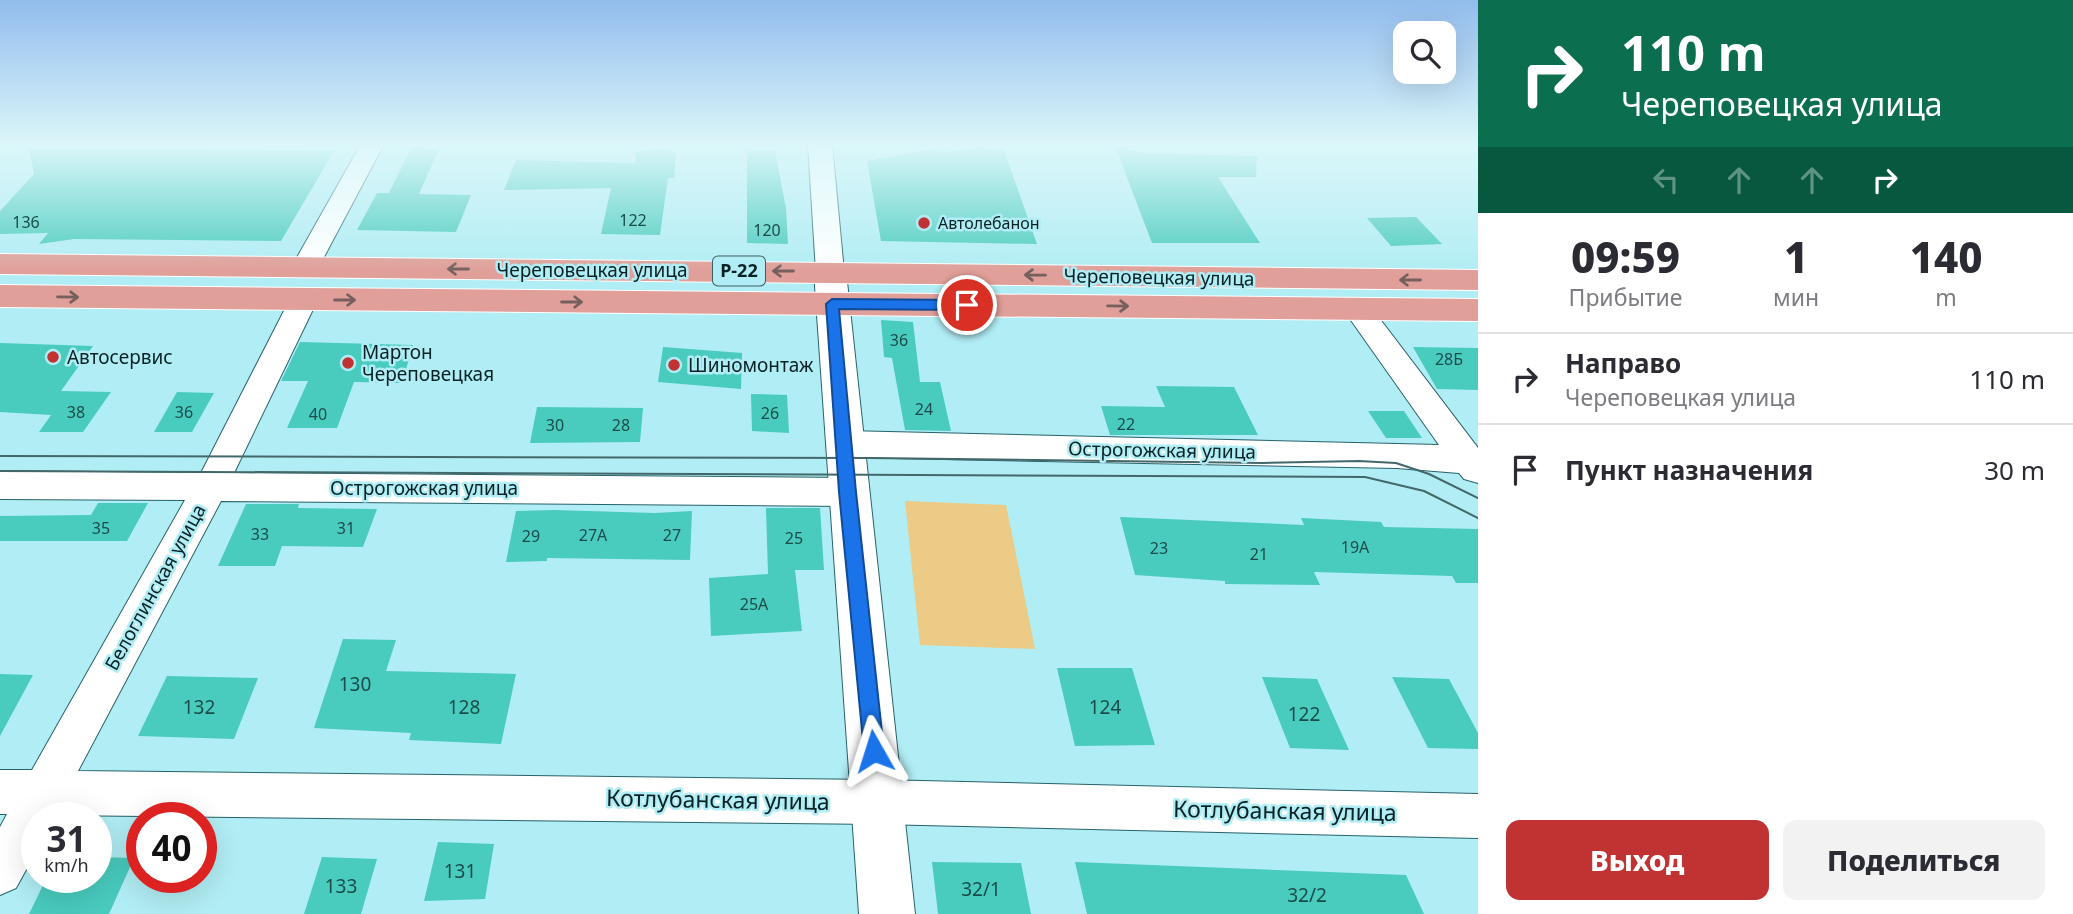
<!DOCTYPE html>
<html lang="ru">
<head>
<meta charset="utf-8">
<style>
	body { margin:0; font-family:"Noto Sans",sans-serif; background:#f2f2f3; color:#2b2b33; height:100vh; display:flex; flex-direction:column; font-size:26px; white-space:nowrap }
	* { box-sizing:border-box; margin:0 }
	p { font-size:23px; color:#7c7c81 }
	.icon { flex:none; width:38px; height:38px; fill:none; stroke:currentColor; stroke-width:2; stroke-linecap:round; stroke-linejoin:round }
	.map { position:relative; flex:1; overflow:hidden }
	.panel { display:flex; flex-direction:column; background:#fff; width:595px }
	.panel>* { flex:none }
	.banner { background:#0b6e4f; color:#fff; overflow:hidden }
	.fabs { position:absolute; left:1393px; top:21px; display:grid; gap:14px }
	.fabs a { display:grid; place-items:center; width:63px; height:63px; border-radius:14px; background:#fff; box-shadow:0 7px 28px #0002; font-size:35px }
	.speed { position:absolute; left:21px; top:802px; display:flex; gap:14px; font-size:35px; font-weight:700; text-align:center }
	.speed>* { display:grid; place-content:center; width:91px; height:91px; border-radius:50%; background:#fff; box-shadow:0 7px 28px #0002; line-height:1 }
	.speed small { font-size:18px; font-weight:400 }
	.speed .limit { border:10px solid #d22; background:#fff; color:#111 }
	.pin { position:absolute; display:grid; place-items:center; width:60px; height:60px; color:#fff; margin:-30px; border:4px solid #fff; border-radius:50%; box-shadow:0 2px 7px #0007 }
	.me { position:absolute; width:77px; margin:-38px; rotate:354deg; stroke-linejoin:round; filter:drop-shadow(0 0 5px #0008) }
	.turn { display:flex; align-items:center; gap:24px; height:147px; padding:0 28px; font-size:32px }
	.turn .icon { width:91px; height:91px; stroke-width:2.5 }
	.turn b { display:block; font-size:49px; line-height:60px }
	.lanes { display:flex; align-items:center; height:66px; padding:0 28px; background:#0003; justify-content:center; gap:35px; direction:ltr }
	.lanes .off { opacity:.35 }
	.eta { display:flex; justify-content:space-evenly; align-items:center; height:119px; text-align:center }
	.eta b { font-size:42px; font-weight:800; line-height:49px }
	.action { display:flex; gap:14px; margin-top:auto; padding:14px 28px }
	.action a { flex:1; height:80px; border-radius:14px; background:#c13232; color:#fff; font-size:28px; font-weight:800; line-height:80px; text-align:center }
	.action a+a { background:#f2f2f3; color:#2b2b33 }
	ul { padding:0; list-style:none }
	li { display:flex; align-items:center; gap:21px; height:91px; padding:0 28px; border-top:2px solid #e1e1e2 }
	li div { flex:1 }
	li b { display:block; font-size:26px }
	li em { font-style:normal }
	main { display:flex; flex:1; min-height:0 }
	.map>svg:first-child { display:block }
	.green { fill:#ebcb85 }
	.building { fill:#49cbbe }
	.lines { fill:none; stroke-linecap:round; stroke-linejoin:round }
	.minor-casing { stroke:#276269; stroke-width:2 }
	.tertiary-casing { stroke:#276269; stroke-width:2 }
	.trunk-casing { stroke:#fff; stroke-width:2 }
	.minor { fill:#fff; fill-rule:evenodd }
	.tertiary { fill:#fff; fill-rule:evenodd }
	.trunk { fill:#e09f98; fill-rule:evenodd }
	.tram { stroke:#43686c; stroke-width:2 }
	.oneway { stroke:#75605e }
	.route { fill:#1a73e8; stroke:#114b97; stroke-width:2 }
	.poi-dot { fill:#c13232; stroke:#b1edf4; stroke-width:2.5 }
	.labels { text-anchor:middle; stroke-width:5; stroke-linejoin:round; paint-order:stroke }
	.number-label { font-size:16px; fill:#1a4c4b }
	.far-poi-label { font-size:16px; fill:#0a2225; stroke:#b1edf4; text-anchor:start }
	.shield { fill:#b1edf4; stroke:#3c5f63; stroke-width:2 }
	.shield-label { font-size:18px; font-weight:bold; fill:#0a2225 }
	.street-label { font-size:19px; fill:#0a2225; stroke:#b1edf4 }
	.poi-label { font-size:19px; fill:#0a2225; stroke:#b1edf4; text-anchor:start }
	.near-number-label { font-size:19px; fill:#1a4c4b }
	.near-street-label { font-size:23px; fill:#0a2225; stroke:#b1edf4 }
</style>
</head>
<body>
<main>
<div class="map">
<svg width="1478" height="914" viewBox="0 0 1478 914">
	<rect width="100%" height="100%" fill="#b1edf4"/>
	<path class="green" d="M905,501L1006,505L1035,649L920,645Z"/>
	<path class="building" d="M1115,146L1143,153L1257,156L1256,177H1218L1260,243H1152Z
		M411,148L439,149L419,194L471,195L456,232L357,230L377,193H389Z
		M663,148L676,152L674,178H668L660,235L601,234L611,188L504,190L516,160L635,163L636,152Z
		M980,148L1004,150L1037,244L881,241L867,161L936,149L945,152Z
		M203,149L334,151L281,241L74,239L39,244L48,233L0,234V211L34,174L29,149Z
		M747,151H775L786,208L788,244L747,243Z
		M1416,217L1442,244L1391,246L1367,218Z
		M881,320L913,322L920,382H940L951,431L905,430L892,358L884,357Z
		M300,342L413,345L402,383L354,382L337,428H287L308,381H281Z
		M0,343L93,346L61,391L111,392L83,432H39L51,415L0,412Z
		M663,347L742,353L741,389L658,382Z
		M1413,347L1478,348V390L1437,389Z
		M1156,386L1234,387L1258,435H1110L1101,406L1165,407Z
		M177,392L214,393L192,432H154Z
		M751,394L787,395L789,433L752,431Z
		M537,407L643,408L640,442L530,443Z
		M1368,411H1404L1422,438H1386Z
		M98,503H148L127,541H0V516L91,515Z
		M246,504H299L298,508L377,509L363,547L282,546L275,566H218Z
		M766,508H820L824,570H795L802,631L711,636L709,578L768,574Z
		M554,510L655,513L692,511L690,560L547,558V561L506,562L516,511Z
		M1120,517L1304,525L1301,518L1381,522L1384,527L1478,529V583H1456L1452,576L1314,572L1320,585L1225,584V581L1135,575Z
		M343,639L396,640L386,671L516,674L501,744L409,740L411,733L314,728Z
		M1057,668H1132L1155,745L1075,746Z
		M0,674L33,675L0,736Z
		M167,676L258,678L234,739L138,736Z
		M1262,677L1317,679L1349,750L1290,748Z
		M1392,677L1449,679L1478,733V749L1428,748Z
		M438,842L494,844L485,899L424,901Z
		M96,857L134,858L109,914H29L47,877H96Z
		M322,857L377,859L361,914H304Z
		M932,862L1021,863L1031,914H938Z
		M1075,862L1406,875L1424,914H1087Z"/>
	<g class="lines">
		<defs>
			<path id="minor" d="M361,144H384L315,274L305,277L295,274L291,268Z
				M808,144H832L844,272L840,278L830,281L820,278L816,272Z
				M304,290L314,292L318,299L234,473L847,478L859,482L864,492L859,502L847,506L221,501L78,771L879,780L1478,794V838L879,824L55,815L54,817H37V850L16,888L0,895V827L7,814H0V770H32L185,500L0,499V471L201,473L290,299L294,292Z
				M1357,299L1367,302L1478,448V483L1464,479L1459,473L1397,468L845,457L833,453L829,444L833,435L845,431L1439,445L1343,309L1347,302Z"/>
			<path id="tertiary" d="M830,262L841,265L846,272L915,914H859L814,272L819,265Z"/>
			<path id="trunk" d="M0,254L1478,270V290L0,274Z
				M0,285L1478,299V321L0,307Z"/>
		</defs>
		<use href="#minor" class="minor-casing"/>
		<use href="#tertiary" class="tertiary-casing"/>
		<use href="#trunk" class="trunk-casing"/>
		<use href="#minor" class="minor"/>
		<use href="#tertiary" class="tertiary"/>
		<use href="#trunk" class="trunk"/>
		<path class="tram" d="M0,456L871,458L1263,463L1359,461L1396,463L1429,474L1478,498
			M0,471L1365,477L1424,491L1478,518"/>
	</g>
	<defs><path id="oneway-shaft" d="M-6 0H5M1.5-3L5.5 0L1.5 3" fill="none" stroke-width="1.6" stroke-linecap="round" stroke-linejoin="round" transform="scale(1.75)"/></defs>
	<g class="oneway">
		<use href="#oneway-shaft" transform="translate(458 269) rotate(-180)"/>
		<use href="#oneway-shaft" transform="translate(783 271) rotate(-180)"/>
		<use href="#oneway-shaft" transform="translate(1035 275) rotate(-179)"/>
		<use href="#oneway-shaft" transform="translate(1410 280) rotate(-180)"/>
		<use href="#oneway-shaft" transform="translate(68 297) rotate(1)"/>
		<use href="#oneway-shaft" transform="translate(345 300)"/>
		<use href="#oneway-shaft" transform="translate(572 302)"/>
		<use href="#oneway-shaft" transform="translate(1118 306) rotate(1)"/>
	</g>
	<linearGradient id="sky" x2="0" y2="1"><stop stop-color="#92bced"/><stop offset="0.53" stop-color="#dcf7fa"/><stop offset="1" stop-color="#dcf7fa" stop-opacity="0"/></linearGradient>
	<rect width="1478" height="272" fill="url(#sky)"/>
	<path class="route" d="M832,299L967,300L974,305L967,310L839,309L856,492L884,751L881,758L874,761L867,758L864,751L839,492L826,304Z"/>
	<g class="poi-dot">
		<circle cx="924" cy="223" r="7"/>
		<circle cx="53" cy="357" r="7"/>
		<circle cx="348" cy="363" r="7"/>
		<circle cx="674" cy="365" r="7"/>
	</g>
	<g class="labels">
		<g class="number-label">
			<text x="633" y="226">122</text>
			<text x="26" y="228">136</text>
			<text x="767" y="236">120</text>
			<text x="899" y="346">36</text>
			<text x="1449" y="365">28Б</text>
			<text x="924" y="415">24</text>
			<text x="76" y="418">38</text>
			<text x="184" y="418">36</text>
			<text x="770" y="419">26</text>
			<text x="318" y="420">40</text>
			<text x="1126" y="430">22</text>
			<text x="555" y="431">30</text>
			<text x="621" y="431">28</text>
			<text x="101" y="534">35</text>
			<text x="346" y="534">31</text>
			<text x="260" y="540">33</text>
			<text x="593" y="541">27А</text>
			<text x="672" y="541">27</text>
			<text x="531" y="542">29</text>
			<text x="794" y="544">25</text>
			<text x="1355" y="553">19А</text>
			<text x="1159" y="554">23</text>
			<text x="1259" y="560">21</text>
			<text x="754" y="610">25А</text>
		</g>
		<g class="far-poi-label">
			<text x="938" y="229">Автолебанон</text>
		</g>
		<rect class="shield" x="713" y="256.5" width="52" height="29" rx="5"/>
		<g class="shield-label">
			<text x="739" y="277">Р-22</text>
		</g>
		<g class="street-label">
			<text x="592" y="277">Череповецкая улица</text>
			<text transform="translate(1159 277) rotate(1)" y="7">Череповецкая улица</text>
			<text transform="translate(1162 450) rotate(1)" y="7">Острогожская улица</text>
			<text x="424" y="495">Острогожская улица</text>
			<text transform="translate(155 587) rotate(-61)" y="7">Белоглинская улица</text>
		</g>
		<g class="poi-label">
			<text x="362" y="359">Мартон<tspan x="362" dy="22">Череповецкая</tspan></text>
			<text x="67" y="364">Автосервис</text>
			<text x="688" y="372">Шиномонтаж</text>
		</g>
		<g class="near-number-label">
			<text x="355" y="691">130</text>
			<text x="199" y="714">132</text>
			<text x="464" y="714">128</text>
			<text x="1105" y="714">124</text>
			<text x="1304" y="721">122</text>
			<text x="460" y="878">131</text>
			<text x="341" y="893">133</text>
			<text x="981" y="896">32/1</text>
			<text x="1307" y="902">32/2</text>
		</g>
		<g class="near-street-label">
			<text transform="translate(718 800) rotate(1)" y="8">Котлубанская улица</text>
			<text transform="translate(1285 811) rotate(1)" y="8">Котлубанская улица</text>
		</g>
	</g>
</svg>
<div class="fabs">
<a><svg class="icon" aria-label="search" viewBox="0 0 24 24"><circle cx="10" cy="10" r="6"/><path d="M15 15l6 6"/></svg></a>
</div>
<div class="speed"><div>31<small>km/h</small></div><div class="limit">40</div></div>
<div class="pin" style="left:967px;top:305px;background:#d93025"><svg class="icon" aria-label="arrive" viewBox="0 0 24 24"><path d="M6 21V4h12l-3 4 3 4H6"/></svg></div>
<svg class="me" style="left:874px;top:751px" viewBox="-20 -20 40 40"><path d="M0-17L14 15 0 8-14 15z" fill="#1a73e8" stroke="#fff" stroke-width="4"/></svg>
</div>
<section class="panel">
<div class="banner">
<div class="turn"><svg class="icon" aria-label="right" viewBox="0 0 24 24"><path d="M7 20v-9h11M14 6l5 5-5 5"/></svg><div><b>110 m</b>Череповецкая улица</div></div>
<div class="lanes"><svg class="icon off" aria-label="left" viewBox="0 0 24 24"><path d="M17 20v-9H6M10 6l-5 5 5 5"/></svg><svg class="icon off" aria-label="ahead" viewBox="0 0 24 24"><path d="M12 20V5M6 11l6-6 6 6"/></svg><svg class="icon off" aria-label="ahead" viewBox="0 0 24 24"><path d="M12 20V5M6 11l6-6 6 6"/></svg><svg class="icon" aria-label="right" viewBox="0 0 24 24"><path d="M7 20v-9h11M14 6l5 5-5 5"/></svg></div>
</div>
<div class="eta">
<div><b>09:59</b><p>Прибытие</p></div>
<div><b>1</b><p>мин</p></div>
<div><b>140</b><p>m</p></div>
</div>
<ul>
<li><svg class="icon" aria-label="right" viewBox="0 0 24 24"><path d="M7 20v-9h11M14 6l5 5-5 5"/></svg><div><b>Направо</b><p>Череповецкая улица</p></div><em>110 m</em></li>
<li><svg class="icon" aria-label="arrive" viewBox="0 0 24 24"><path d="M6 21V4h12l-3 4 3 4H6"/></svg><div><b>Пункт назначения</b></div><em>30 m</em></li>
</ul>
<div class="action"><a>Выход</a><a>Поделиться</a></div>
</section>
</main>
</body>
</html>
